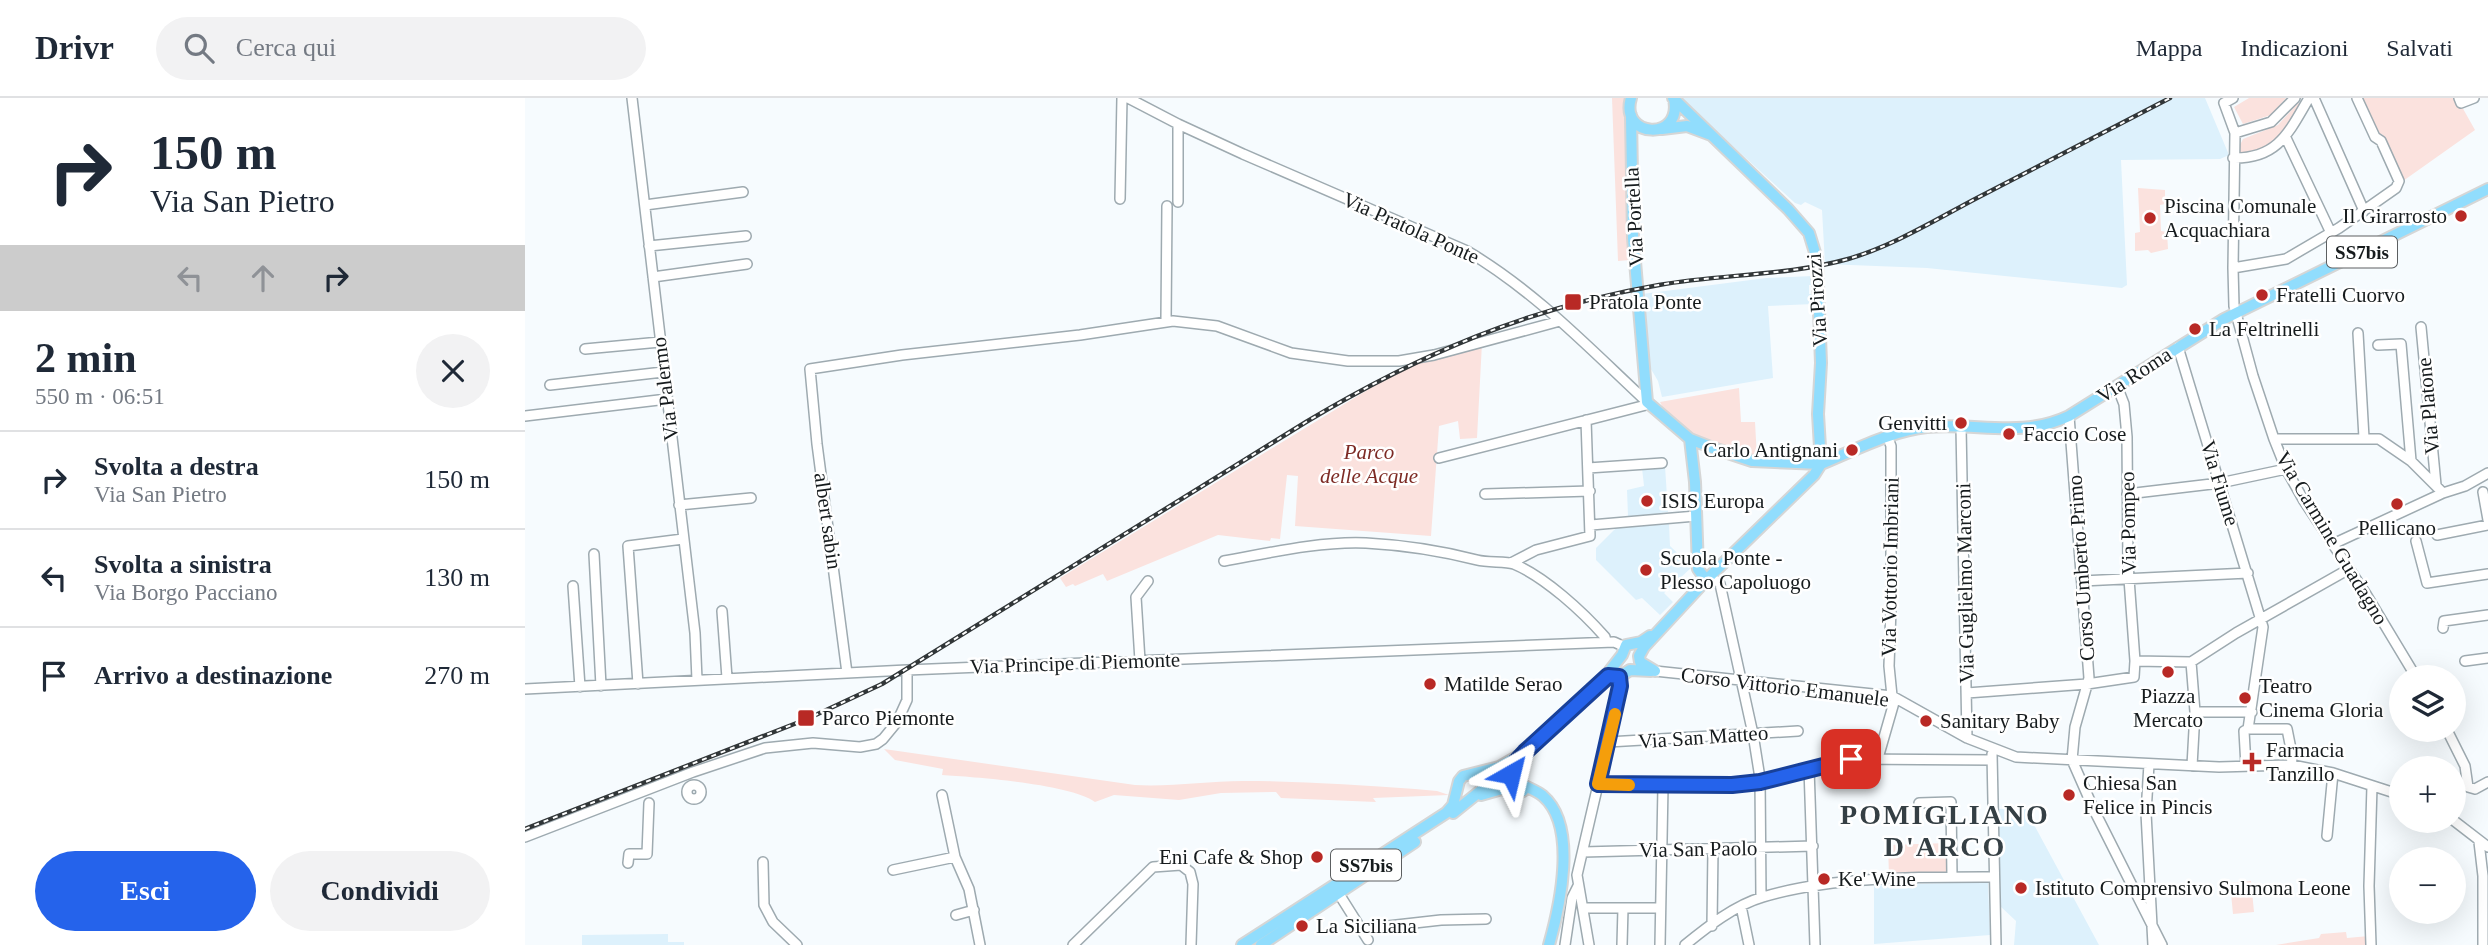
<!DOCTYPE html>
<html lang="it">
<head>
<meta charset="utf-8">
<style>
	body { margin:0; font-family:Georgia,serif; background:#f2f2f3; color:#1f2937; height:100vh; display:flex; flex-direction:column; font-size:26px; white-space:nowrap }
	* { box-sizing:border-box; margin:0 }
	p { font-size:23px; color:#747a83 }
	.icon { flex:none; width:38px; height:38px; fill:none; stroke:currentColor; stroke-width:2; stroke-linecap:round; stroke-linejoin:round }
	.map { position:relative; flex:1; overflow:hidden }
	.details { display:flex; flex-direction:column; background:#fff; width:525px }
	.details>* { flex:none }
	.guide { background:#fff; color:#1f2937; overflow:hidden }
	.controls { position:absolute; left:1864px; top:567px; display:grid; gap:14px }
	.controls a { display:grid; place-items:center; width:77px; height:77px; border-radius:50%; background:#fff; box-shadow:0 7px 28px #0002; font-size:35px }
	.pin { position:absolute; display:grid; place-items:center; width:60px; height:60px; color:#fff; margin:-30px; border-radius:14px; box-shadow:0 4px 10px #0006 }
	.me { position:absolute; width:77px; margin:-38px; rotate:37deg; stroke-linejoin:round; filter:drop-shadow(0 0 5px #0008) }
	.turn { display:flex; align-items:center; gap:24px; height:147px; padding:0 35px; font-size:32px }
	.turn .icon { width:91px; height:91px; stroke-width:2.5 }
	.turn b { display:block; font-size:49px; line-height:60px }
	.lanes { display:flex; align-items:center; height:66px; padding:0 35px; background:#0003; justify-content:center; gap:35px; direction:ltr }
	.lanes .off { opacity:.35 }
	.round { display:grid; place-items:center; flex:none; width:74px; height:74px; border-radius:37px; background:#f2f2f3 }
	.head { display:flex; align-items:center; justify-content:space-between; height:119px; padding:0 35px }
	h1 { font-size:42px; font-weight:700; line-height:52px }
	.button { display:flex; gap:14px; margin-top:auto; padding:14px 35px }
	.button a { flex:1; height:80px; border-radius:42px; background:#2563eb; color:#fff; font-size:28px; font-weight:700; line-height:80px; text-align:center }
	.button a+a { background:#f2f2f3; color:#1f2937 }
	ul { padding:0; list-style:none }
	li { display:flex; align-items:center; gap:21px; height:98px; padding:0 35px; border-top:2px solid #e0e1e3 }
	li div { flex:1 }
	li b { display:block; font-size:26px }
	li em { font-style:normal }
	header { display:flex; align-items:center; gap:42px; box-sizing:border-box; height:98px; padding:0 35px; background:#fff; border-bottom:2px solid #e0e1e3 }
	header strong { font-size:33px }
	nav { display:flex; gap:38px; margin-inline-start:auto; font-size:24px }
	.search { width:490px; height:63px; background:#f2f2f3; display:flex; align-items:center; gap:18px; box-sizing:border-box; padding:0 24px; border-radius:38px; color:#747a83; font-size:26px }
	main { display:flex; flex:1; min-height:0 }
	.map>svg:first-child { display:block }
	.built { fill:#ddf1fc }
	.green { fill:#fbe2de }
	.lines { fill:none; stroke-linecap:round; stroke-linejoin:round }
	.minor-casing { stroke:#9eaab0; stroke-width:12 }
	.major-casing { stroke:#d5d6d6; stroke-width:14 }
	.minor { stroke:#fff; stroke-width:9 }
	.major { stroke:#91ddfd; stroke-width:10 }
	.rail-casing { stroke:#313638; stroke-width:4.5 }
	.rail { stroke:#fff; stroke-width:2; stroke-dasharray:5; stroke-linecap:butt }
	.route-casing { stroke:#184099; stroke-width:18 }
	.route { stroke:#2563eb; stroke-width:12 }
	.slow { stroke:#f59e0b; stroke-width:12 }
	.poi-dot { fill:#b82925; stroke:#fff; stroke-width:2.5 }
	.labels { text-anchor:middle; stroke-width:5; stroke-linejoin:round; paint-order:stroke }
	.shield { fill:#fff; stroke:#5c5f61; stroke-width:2 }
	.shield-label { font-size:19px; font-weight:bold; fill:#161b1d }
	.poi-label { font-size:21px; fill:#161b1d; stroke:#fff; text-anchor:start }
	.street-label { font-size:21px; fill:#161b1d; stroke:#fff }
	.park-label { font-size:21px; font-style:italic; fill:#7d2b25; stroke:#fff }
	.district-label { font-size:28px; font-weight:bold; letter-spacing:2px; fill:#353f44; stroke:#fff }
</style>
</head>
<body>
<header>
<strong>Drivr</strong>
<div class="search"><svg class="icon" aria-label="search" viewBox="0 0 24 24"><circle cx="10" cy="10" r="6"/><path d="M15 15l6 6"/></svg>Cerca qui</div>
<nav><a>Mappa</a><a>Indicazioni</a><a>Salvati</a></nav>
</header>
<main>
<section class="details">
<div class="guide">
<div class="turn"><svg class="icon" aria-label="right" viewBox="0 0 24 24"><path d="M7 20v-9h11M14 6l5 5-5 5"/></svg><div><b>150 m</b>Via San Pietro</div></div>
<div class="lanes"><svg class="icon off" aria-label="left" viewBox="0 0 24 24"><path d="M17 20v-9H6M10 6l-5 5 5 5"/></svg><svg class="icon off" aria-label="ahead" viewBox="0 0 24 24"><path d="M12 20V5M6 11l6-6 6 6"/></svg><svg class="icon" aria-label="right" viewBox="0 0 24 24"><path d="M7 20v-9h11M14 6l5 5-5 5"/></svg></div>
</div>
<div class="head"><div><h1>2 min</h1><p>550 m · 06:51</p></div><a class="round"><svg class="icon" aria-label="close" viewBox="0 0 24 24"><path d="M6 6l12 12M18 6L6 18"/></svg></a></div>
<ul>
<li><svg class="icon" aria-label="right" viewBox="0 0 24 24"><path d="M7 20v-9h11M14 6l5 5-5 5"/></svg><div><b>Svolta a destra</b><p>Via San Pietro</p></div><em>150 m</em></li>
<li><svg class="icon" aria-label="left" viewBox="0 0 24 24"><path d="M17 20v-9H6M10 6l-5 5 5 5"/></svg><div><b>Svolta a sinistra</b><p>Via Borgo Pacciano</p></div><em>130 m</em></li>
<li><svg class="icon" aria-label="arrive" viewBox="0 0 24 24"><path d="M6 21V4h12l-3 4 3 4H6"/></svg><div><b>Arrivo a destinazione</b></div><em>270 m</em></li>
</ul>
<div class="button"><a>Esci</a><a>Condividi</a></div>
</section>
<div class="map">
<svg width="1963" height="847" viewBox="0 0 1963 847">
	<rect width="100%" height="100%" fill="#f6fbfe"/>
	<path class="built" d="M1155,0H1680L1704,57L1695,61L1596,62L1602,187L1597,190L1402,170L1300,166L1297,112L1280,104L1276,107L1270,105Z
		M1288,178V187H1284V196H1289V206L1243,208L1248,280L1137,299L1133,283L1123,266L1117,196L1241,180Z
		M1140,368L1143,414L1135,415V417L1103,418L1102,392L1119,388L1117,370Z
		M1144,426L1145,448L1167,469L1139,495L1148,504L1135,517L1117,500L1111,502L1071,462V450L1091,430Z
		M1500,710L1574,847H1489L1491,823L1474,807L1472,711Z
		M1463,784L1465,837L1349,846V787Z
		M143,836V844H159V847H57V837Z"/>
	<path class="green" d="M1087,0H1100L1105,162L1093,163Z
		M1724,0H1761L1746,17L1718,26L1709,9Z
		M1835,0H1932L1950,32L1878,83L1857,36L1852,37Z
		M1773,5L1778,8C1762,33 1747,56 1714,58L1712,53L1718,41L1753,27Z
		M1613,90L1640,92V106L1635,107L1636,133L1642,134L1643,151L1626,155L1623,152L1610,153V135L1615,134Z
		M957,245L952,340L935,341L933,323L914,328L906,438L770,428L773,378L762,377L755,441L746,440L745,443L693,437L582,483L578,476L550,488L548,486L541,489L535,480L849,288L892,266Z
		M1214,290L1216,324H1230L1232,360C1202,351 1148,336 1135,304Z
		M359,651L610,687C646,689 682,683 718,683C775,683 833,687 890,691L912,693L924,697L848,700L851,704L756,700L751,694L696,695L654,702L589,697L570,704C546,686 450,679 417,677L418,671L370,662Z
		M1423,745L1424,775L1364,778L1363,747Z
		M1726,783L1729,814L1708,816L1705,785Z
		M1821,834L1822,840L1844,838V847H1751L1794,840L1796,836Z"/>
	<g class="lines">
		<defs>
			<path id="minor" d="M107,0L170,535L172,582
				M603,0L653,26L718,56L942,153C1010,193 1065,251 1122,304
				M1708,0L1699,5L1710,35L1708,170L1709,208L1728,278L1749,341L1761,371L1779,403L1841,496L1891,579
				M1789,0L1839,113
				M1934,0L1936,5L1949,0
				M1710,35L1746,24L1770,0
				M1761,40L1806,135
				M1708,60C1753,61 1764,34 1784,0
				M595,101L597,0
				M653,104V26
				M120,107L218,94
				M124,148L221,138
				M1708,170L1761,161L1814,130L1871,90L1874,83L1856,43L1850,39L1832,0
				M128,179L222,166
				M641,223L642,108
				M1896,229L1911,387
				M1833,235L1839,340
				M1853,247L1876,246L1886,363
				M1653,249L1738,529L1723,631L1719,633L1721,668
				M60,251L135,244
				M25,287L138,274
				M0,318L142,301
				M1544,318L1564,580L1550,629L1547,662L1569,712L1637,847
				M1436,329L1442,640
				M1363,340L1366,348V509L1364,568L1367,598
				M1749,341H1854L1886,363L1918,395
				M914,360L1125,306
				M1063,370L1137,365
				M1958,394L1963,422
				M960,396L1065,393
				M1602,396L1695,385L1761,371
				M154,407L226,400
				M1066,427L1171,418
				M1912,437L1963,427
				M1891,443L1902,485L1963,476
				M1808,446L1918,395L1940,388L1963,375
				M69,456L76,588
				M699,463C744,455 795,443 841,445C878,447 917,453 952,462C963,465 980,463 989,466C1020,479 1058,514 1080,539L1081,544
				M986,465L1011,452L1065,438L1061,322
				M1181,482L1192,483L1195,486L1228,636L1235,680L1236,799
				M1557,483L1723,475
				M48,488L55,589
				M197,513L202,580
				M1918,530L1919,523L1963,517
				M615,563L611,499L623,483
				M1610,563L1666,564
				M1940,563L1963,560
				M1130,573L1367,598L1442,640L1491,659L1694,669L1767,667L1808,675L1876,697
				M322,575L292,346L285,271L377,257L555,237L648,223L692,228L766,255L823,263H874L909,257L1035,223
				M113,586L103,448L158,441
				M0,591L382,572L1089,544L1100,549
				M1442,595L1562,586L1609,579L1610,563L1603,467L1602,339L1599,306L1592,288
				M1670,614H1727
				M1723,631H1762L1766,651L1767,667
				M1922,632L1940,668L1943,689L1950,691L1963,684
				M1083,644L1273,633
				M1467,656L1471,847
				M1353,660L1370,601
				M1624,666L1621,715L1628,847
				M1667,668L1670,614L1666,564L1711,535L1824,471
				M1284,670L1290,847
				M1073,686L1207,687L1235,684L1326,661L1467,662
				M162 694a7 7 0 1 1 14 0a7 7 0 1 1-14 0Z
				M417,697L430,759L444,791L455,847
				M1394,705L1426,704L1427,779
				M1928,722L1963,749
				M1802,738L1808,675
				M0,739L168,674L240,650L288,645L335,649L351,646L358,641L372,624L382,602V572
				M1954,744L1958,778V847
				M1058,754L1288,748
				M238,764L239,807L248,824L272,847
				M103,765L104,756H122L124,705
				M368,772L430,759
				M814,796L843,842
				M1216,808L1224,847
				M1058,810H1135
				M431,817L449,812
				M1187,828L1188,750
				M836,831L916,822L961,821
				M548,847L628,769L656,767L665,774L668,786L666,847
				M1040,847L1047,800L1053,788
				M1064,847L1052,777L1095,592L1094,579
				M1097,847L1098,810
				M1135,847L1138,688
				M1160,847C1182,829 1210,807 1238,799C1306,778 1398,779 1469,779
				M1846,847L1844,788L1847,688"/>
			<path id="major" d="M1106,0C1094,40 1158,44 1149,1
				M1148,0L1263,111L1284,135L1292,161L1296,265L1293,316L1296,366
				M1106,17L1108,140L1122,304L1165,341L1188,350L1227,363L1296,366
				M1137,31L1162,28L1186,37
				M1165,341L1170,384L1173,471L1181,482
				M1125,538L1116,544L1101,547L1097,557L1083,575V578L1094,579L1105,572L1126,573
				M1130,573L1115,564L1114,558L1119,549L1181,482L1289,377L1296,366C1328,353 1368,332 1402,329C1452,324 1495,341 1544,318L1699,221L1963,91
				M970,675C979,679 1012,692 1018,698C1053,728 1035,808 1024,847
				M956,697L977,691L998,693
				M928,715L989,666
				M717,847L921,715L928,707L934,683L938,678L974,669L1000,654L1083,578
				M736,847L890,744"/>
		</defs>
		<use href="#minor" class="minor-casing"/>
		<use href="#major" class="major-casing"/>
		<use href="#minor" class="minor"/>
		<use href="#major" class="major"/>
		<defs>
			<path id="rail" d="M0,731L282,621L357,586L781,324C895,256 1002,210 1134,187C1196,176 1262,178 1323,161C1368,148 1410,122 1452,100C1516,67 1580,34 1645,0"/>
		</defs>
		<use href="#rail" class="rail-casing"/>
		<use href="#rail" class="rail"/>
	</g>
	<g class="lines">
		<defs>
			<path id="route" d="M986,676L988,667L1000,654L1083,578L1094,579L1095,588L1073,686L1207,687L1235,684L1326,661"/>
		</defs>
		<use href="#route" class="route-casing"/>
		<use href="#route" class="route"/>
		<path class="slow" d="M1090,616L1073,686L1104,687"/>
	</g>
	<g class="poi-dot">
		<circle cx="1936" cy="118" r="7"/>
		<circle cx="1625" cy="120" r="7"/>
		<circle cx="1737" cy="197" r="7"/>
		<rect x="1039" y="195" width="18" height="18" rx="3.5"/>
		<circle cx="1670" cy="231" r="7"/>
		<circle cx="1436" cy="325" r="7"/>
		<circle cx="1484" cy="336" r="7"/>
		<circle cx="1327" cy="352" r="7"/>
		<circle cx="1122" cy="403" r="7"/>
		<circle cx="1872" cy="406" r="7"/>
		<circle cx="1121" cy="472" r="7"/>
		<circle cx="1643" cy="574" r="7"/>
		<circle cx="905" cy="586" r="7"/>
		<circle cx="1720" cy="600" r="7"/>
		<rect x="272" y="611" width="18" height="18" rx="3.5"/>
		<circle cx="1401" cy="623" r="7"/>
		<path d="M1723.5 653.5h7v7h7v7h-7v7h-7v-7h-7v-7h7z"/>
		<circle cx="1544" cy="697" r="7"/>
		<circle cx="792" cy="759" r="7"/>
		<circle cx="1299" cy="781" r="7"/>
		<circle cx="1496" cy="790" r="7"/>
		<circle cx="777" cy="828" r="7"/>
	</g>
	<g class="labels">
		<g class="shield">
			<rect x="1802" y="138.5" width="70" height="31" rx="5"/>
			<rect x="806" y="751.5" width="70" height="31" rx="5"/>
		</g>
		<g class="shield-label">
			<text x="1837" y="161">SS7bis</text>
			<text x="841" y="774">SS7bis</text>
		</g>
		<g class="poi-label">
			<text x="1639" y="115">Piscina Comunale<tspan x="1639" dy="24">Acquachiara</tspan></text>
			<text x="1922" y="125" text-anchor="end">Il Girarrosto</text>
			<text x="1751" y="204">Fratelli Cuorvo</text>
			<text x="1064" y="211">Pratola Ponte</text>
			<text x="1684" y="238">La Feltrinelli</text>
			<text x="1422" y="332" text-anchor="end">Genvitti</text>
			<text x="1498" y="343">Faccio Cose</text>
			<text x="1313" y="359" text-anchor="end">Carlo Antignani</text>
			<text x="1136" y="410">ISIS Europa</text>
			<text x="1872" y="437" text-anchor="middle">Pellicano</text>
			<text x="1135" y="467">Scuola Ponte -<tspan x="1135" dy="24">Plesso Capoluogo</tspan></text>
			<text x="919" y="593">Matilde Serao</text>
			<text x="1734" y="595">Teatro<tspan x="1734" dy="24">Cinema Gloria</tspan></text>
			<text x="1643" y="605" text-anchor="middle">Piazza<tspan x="1643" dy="24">Mercato</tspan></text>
			<text x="297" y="627">Parco Piemonte</text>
			<text x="1415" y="630">Sanitary Baby</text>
			<text x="1741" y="659">Farmacia<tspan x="1741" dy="24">Tanzillo</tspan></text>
			<text x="1558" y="692">Chiesa San<tspan x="1558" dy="24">Felice in Pincis</tspan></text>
			<text x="778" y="766" text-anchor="end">Eni Cafe &amp; Shop</text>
			<text x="1313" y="788">Ke' Wine</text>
			<text x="1510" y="797">Istituto Comprensivo Sulmona Leone</text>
			<text x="791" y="835">La Siciliana</text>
		</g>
		<g class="street-label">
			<text transform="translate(1109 119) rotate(-93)" y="7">Via Portella</text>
			<text transform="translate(886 130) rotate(24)" y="7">Via Pratola Ponte</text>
			<text transform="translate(1292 202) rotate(-94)" y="7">Via Pirozzi</text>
			<text transform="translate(1609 277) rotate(-33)" y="7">Via Roma</text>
			<text transform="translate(140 291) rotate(-97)" y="7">Via Palermo</text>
			<text transform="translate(1903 308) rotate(-95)" y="7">Via Platone</text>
			<text transform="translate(1695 385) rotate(73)" y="7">Via Fiume</text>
			<text transform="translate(303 423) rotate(82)" y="7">albert sabin</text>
			<text transform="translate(1603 425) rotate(-91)" y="7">Via Pompeo</text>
			<text transform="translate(1807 440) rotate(59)" y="7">Via Carmine Guadagno</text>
			<text transform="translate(1365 469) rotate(-89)" y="7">Via Vottorio Imbriani</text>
			<text transform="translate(1556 470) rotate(-94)" y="7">Corso Umberto Primo</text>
			<text transform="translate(1440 485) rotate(-91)" y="7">Via Guglielmo Marconi</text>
			<text transform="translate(550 565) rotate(-2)" y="7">Via Principe di Piemonte</text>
			<text transform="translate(1260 589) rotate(7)" y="7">Corso Vittorio Emanuele</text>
			<text transform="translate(1178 639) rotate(-4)" y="7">Via San Matteo</text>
			<text transform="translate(1173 751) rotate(-1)" y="7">Via San Paolo</text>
		</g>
		<g class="park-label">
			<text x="844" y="361">Parco<tspan x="844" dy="24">delle Acque</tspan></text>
		</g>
		<g class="district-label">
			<text x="1420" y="726">POMIGLIANO<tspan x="1420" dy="32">D'ARCO</tspan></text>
		</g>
	</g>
</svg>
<div class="controls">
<a><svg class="icon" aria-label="layers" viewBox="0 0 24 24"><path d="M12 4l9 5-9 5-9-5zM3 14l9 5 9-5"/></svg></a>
<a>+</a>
<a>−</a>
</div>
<div class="pin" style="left:1326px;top:661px;background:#d93025"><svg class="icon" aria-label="arrive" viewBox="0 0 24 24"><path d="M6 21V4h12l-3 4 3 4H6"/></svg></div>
<svg class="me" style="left:986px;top:676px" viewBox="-20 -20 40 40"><path d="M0-17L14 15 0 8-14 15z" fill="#2563eb" stroke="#fff" stroke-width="4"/></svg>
</div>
</main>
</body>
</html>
